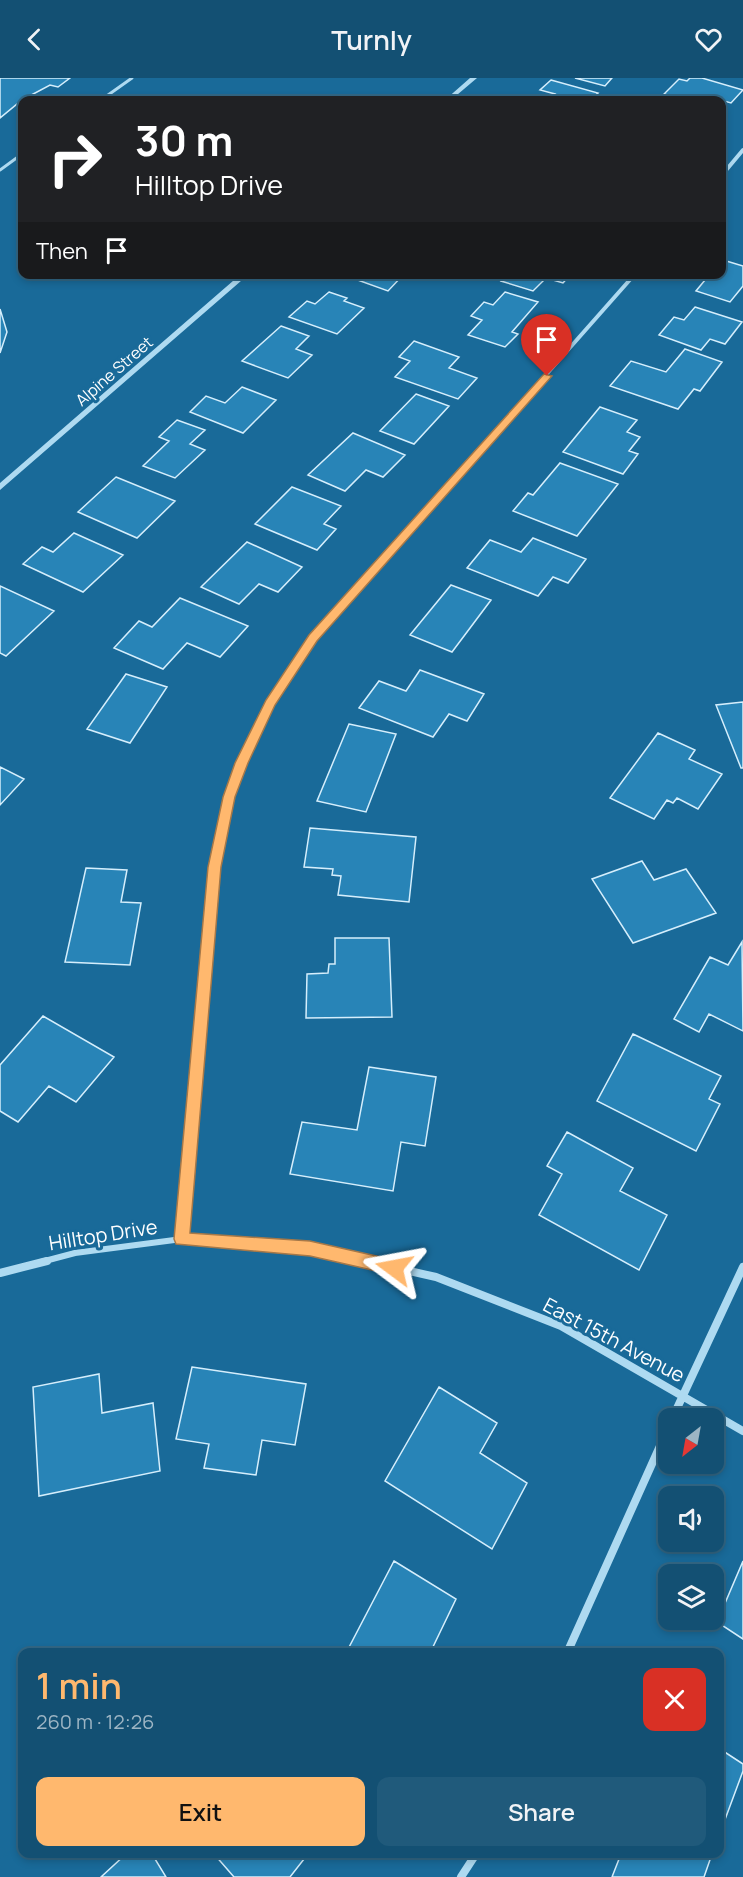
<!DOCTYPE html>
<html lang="en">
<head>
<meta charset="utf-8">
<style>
	body { margin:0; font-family:Manrope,sans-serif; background:#205a7b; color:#f1f3f6; height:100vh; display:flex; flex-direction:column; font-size:22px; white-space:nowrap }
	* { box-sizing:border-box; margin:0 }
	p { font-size:20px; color:#9db5c4 }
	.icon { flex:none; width:33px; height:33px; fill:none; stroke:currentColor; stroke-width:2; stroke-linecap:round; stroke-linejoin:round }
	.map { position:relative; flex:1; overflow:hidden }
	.details { position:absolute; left:18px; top:1570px; width:706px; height:210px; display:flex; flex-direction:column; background:#135073; border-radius:12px; box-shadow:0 3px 9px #0003,0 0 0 2px #326785 }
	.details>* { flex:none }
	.top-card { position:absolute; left:18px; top:18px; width:708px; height:183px; border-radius:12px; box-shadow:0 3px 9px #0003,0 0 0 2px #326785; background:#202124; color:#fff; overflow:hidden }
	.needle { width:39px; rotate:211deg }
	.controls { position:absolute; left:658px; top:1330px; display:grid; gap:12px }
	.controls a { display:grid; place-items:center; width:66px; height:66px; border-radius:12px; background:#135073; box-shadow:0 3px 9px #0003,0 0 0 2px #326785; font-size:30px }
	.pin { position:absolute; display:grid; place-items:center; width:51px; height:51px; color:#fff; margin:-62px -26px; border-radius:50% 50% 50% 0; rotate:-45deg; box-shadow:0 0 6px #0007 }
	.pin .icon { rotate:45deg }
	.me { position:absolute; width:66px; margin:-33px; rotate:283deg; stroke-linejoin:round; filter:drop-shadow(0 0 4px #0008) }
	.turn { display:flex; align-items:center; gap:21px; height:126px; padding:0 18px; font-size:27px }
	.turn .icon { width:78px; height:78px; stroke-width:2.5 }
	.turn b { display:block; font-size:42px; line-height:51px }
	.then { display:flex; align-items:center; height:57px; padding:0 18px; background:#0003; gap:12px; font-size:22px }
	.round { display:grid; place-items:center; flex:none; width:63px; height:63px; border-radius:12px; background:#205a7b }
	.summary { display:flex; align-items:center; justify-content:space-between; height:102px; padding:0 18px }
	h1 { font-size:36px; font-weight:600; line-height:45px; color:#ffb86e }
	.button { display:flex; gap:12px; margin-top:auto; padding:12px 18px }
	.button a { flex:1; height:69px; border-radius:12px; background:#ffb86e; color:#111; font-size:24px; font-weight:600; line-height:69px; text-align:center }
	.button a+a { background:#205a7b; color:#f1f3f6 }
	header { display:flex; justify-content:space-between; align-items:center; height:78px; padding:0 18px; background:#135073; font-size:27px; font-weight:600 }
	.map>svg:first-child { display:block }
	.building { fill:#2884b7; stroke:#d5eefc; stroke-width:1.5 }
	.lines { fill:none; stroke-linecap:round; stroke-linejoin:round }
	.service { stroke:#aedaf1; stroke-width:3 }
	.minor-far3 { stroke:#aedaf1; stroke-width:4 }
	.minor-far2 { stroke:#aedaf1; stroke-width:4.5 }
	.minor-far1 { stroke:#aedaf1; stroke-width:6 }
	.minor { stroke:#aedaf1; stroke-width:8 }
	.tertiary { fill:#aedaf1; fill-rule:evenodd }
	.route { fill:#ffb86e; stroke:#a67848; stroke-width:1.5 }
	.labels { text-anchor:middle; stroke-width:6; stroke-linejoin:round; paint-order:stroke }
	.far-street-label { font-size:16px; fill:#fff; stroke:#196a99 }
	.street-label { font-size:20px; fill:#fff; stroke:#196a99 }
</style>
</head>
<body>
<header><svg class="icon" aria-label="back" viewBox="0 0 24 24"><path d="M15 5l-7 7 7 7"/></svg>Turnly<svg class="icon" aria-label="heart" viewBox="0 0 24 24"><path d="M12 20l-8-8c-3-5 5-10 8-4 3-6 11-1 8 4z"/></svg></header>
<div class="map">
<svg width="743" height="1799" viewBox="0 0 743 1799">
	<rect width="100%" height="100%" fill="#196a99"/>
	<path class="building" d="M0,0H70L58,9L50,7L22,22L0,40Z
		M575,0H612L605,8Z
		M690,0H702L743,12L731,25L710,19L707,22L695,19L687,22L664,16L679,1L687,3Z
		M551,2L598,15L590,22H535L541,17L551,20L555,16L540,12Z
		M723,182L743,188V208L730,224L696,213L710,196H722Z
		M341,196H404L388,213Z
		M507,196H571L563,205L546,200L533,213L501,203Z
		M329,214L347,220L344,223L364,230L337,256L289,239L307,223L315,226Z
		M505,214L538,224L512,254L518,256L505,269L468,257L482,242L471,238L484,224L493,227Z
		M695,229L742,244L725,266L710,261L701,272L659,257L674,239L684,242Z
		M0,231L7,254L0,275Z
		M281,248L309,258L296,271L312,277L288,300L242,283Z
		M414,263L459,279L449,290L477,300L458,321L395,299L410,283L399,279Z
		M685,271L722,284L700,313L694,311L678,331L610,308L631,283L666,294Z
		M242,309L276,322L243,355L190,334L206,318L225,325Z
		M416,316L449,328L414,366L380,353Z
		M600,329L637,342L627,354L640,359L629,373L638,376L623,396L563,374Z
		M177,342L205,352L190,366L205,372L175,400L143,388L169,363L159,359Z
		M353,355L405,377L383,399L366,392L345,413L308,397Z
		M560,385L618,406L577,458L513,433L528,415L533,417Z
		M116,399L175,423L137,460L78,434Z
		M292,409L341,428L324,446L336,451L317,472L255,446Z
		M74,455L123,477L83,514L23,486L42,469L53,474Z
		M533,460L586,481L568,505L553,499L538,518L467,490L490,462L521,474Z
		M247,464L302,489L278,514L259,506L239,526L201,509Z
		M451,507L491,522L452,574L410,557Z
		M0,508L54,533L6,578L0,575Z
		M180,520L248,548L220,579L187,565L163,591L114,570L139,543L152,549Z
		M420,592L484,616L467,643L449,636L433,659L359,630L379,603L406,613Z
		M126,596L167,609L130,665L87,651Z
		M743,624V690H741L716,627Z
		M349,646L396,656L366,734L317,723Z
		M658,655L695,672L689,681L722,696L698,731L677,720L673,725L667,722L654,741L610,720Z
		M0,689L24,701L0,727Z
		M310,750L416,759L409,824L338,817L341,798L332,797L333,791L304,789Z
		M642,783L654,802L686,791L716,835L633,865L592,801Z
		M86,790L127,792L121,824L141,825L130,887L65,884Z
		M335,860H389L392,939L306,940L307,896L328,895L329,886H335Z
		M742,864L743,953L709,936L699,954L674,941L710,879L728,887Z
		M43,938L114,979L76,1024L49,1008L18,1044L0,1033V987Z
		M633,956L721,998L709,1021L720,1026L696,1073L597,1023Z
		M369,989L436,999L425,1068L401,1064L393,1113L290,1096L302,1044L357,1052Z
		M567,1054L633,1090L620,1113L667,1137L639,1192L539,1137L562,1096L547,1088Z
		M192,1289L306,1306L295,1367L262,1362L256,1397L204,1390L209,1366L176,1361Z
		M99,1296L102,1335L153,1325L160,1393L39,1418L33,1309Z
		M439,1309L497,1345L480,1375L527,1405L492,1471L385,1403Z
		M394,1483L456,1521L430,1575H346Z
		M743,1483V1561L717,1544Z
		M720,1671L743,1686V1693L720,1755Z
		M126,1776H152L166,1799H101Z
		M214,1776H308L290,1799H234Z
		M621,1776H712L704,1799H612Z"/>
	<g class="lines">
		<path class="service" d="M101,22L132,0
			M0,92L22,76"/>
		<path class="minor-far3" d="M722,97L743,72
			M536,308L635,196"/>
		<path class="minor-far2" d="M237,696L270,626L313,560L537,307"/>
		<path class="minor-far1" d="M182,1161L215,789L229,719L238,694
			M41,1184L75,1175L182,1161L310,1170L371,1184"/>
		<path class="minor" d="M365,1183L436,1199L561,1248L743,1353
			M0,1195L47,1183
			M672,1341L743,1189
			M567,1575L669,1348
			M461,1799L476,1776"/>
		<path class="tertiary" d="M470,0H477L451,22H445Z
			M241,196H249L0,412V405Z"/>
	</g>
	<path class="route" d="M544,296L552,298L317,563L275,627L248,685L235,719L221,789L190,1155L310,1163L394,1182L400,1184L402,1190L400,1195L394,1197L310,1178L176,1166L174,1161L208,789L223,719L235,685L266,622L309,557Z"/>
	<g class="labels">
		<g class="far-street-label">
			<text transform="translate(114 293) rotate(-41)" y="6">Alpine Street</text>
		</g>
		<g class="street-label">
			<text transform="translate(103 1157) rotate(-9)" y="7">Hilltop Drive</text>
			<text transform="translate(614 1262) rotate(28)" y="7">East 15th Avenue</text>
		</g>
	</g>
</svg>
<div class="controls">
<a><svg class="needle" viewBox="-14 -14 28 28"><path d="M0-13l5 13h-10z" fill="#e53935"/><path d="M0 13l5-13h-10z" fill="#9db5c4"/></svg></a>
<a><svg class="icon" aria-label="sound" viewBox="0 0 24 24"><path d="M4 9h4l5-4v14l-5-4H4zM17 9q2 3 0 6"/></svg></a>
<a><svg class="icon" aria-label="layers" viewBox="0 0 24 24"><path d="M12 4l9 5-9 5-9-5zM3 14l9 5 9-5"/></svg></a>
</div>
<div class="pin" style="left:547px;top:298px;background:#d93025"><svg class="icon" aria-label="arrive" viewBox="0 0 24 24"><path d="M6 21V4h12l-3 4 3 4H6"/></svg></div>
<svg class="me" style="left:394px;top:1190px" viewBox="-20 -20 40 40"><path d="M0-17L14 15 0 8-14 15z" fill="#ffb86e" stroke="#fff" stroke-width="4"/></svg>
<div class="top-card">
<div class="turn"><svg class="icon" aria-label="right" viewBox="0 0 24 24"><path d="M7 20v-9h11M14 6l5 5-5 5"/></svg><div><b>30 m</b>Hilltop Drive</div></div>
<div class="then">Then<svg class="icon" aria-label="arrive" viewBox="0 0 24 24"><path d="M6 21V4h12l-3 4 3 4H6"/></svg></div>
</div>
<section class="details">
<div class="summary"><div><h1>1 min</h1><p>260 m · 12:26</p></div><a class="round" style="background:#d93025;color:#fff"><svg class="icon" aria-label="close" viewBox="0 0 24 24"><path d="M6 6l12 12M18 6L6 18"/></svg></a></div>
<div class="button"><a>Exit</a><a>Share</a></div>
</section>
</div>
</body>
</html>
